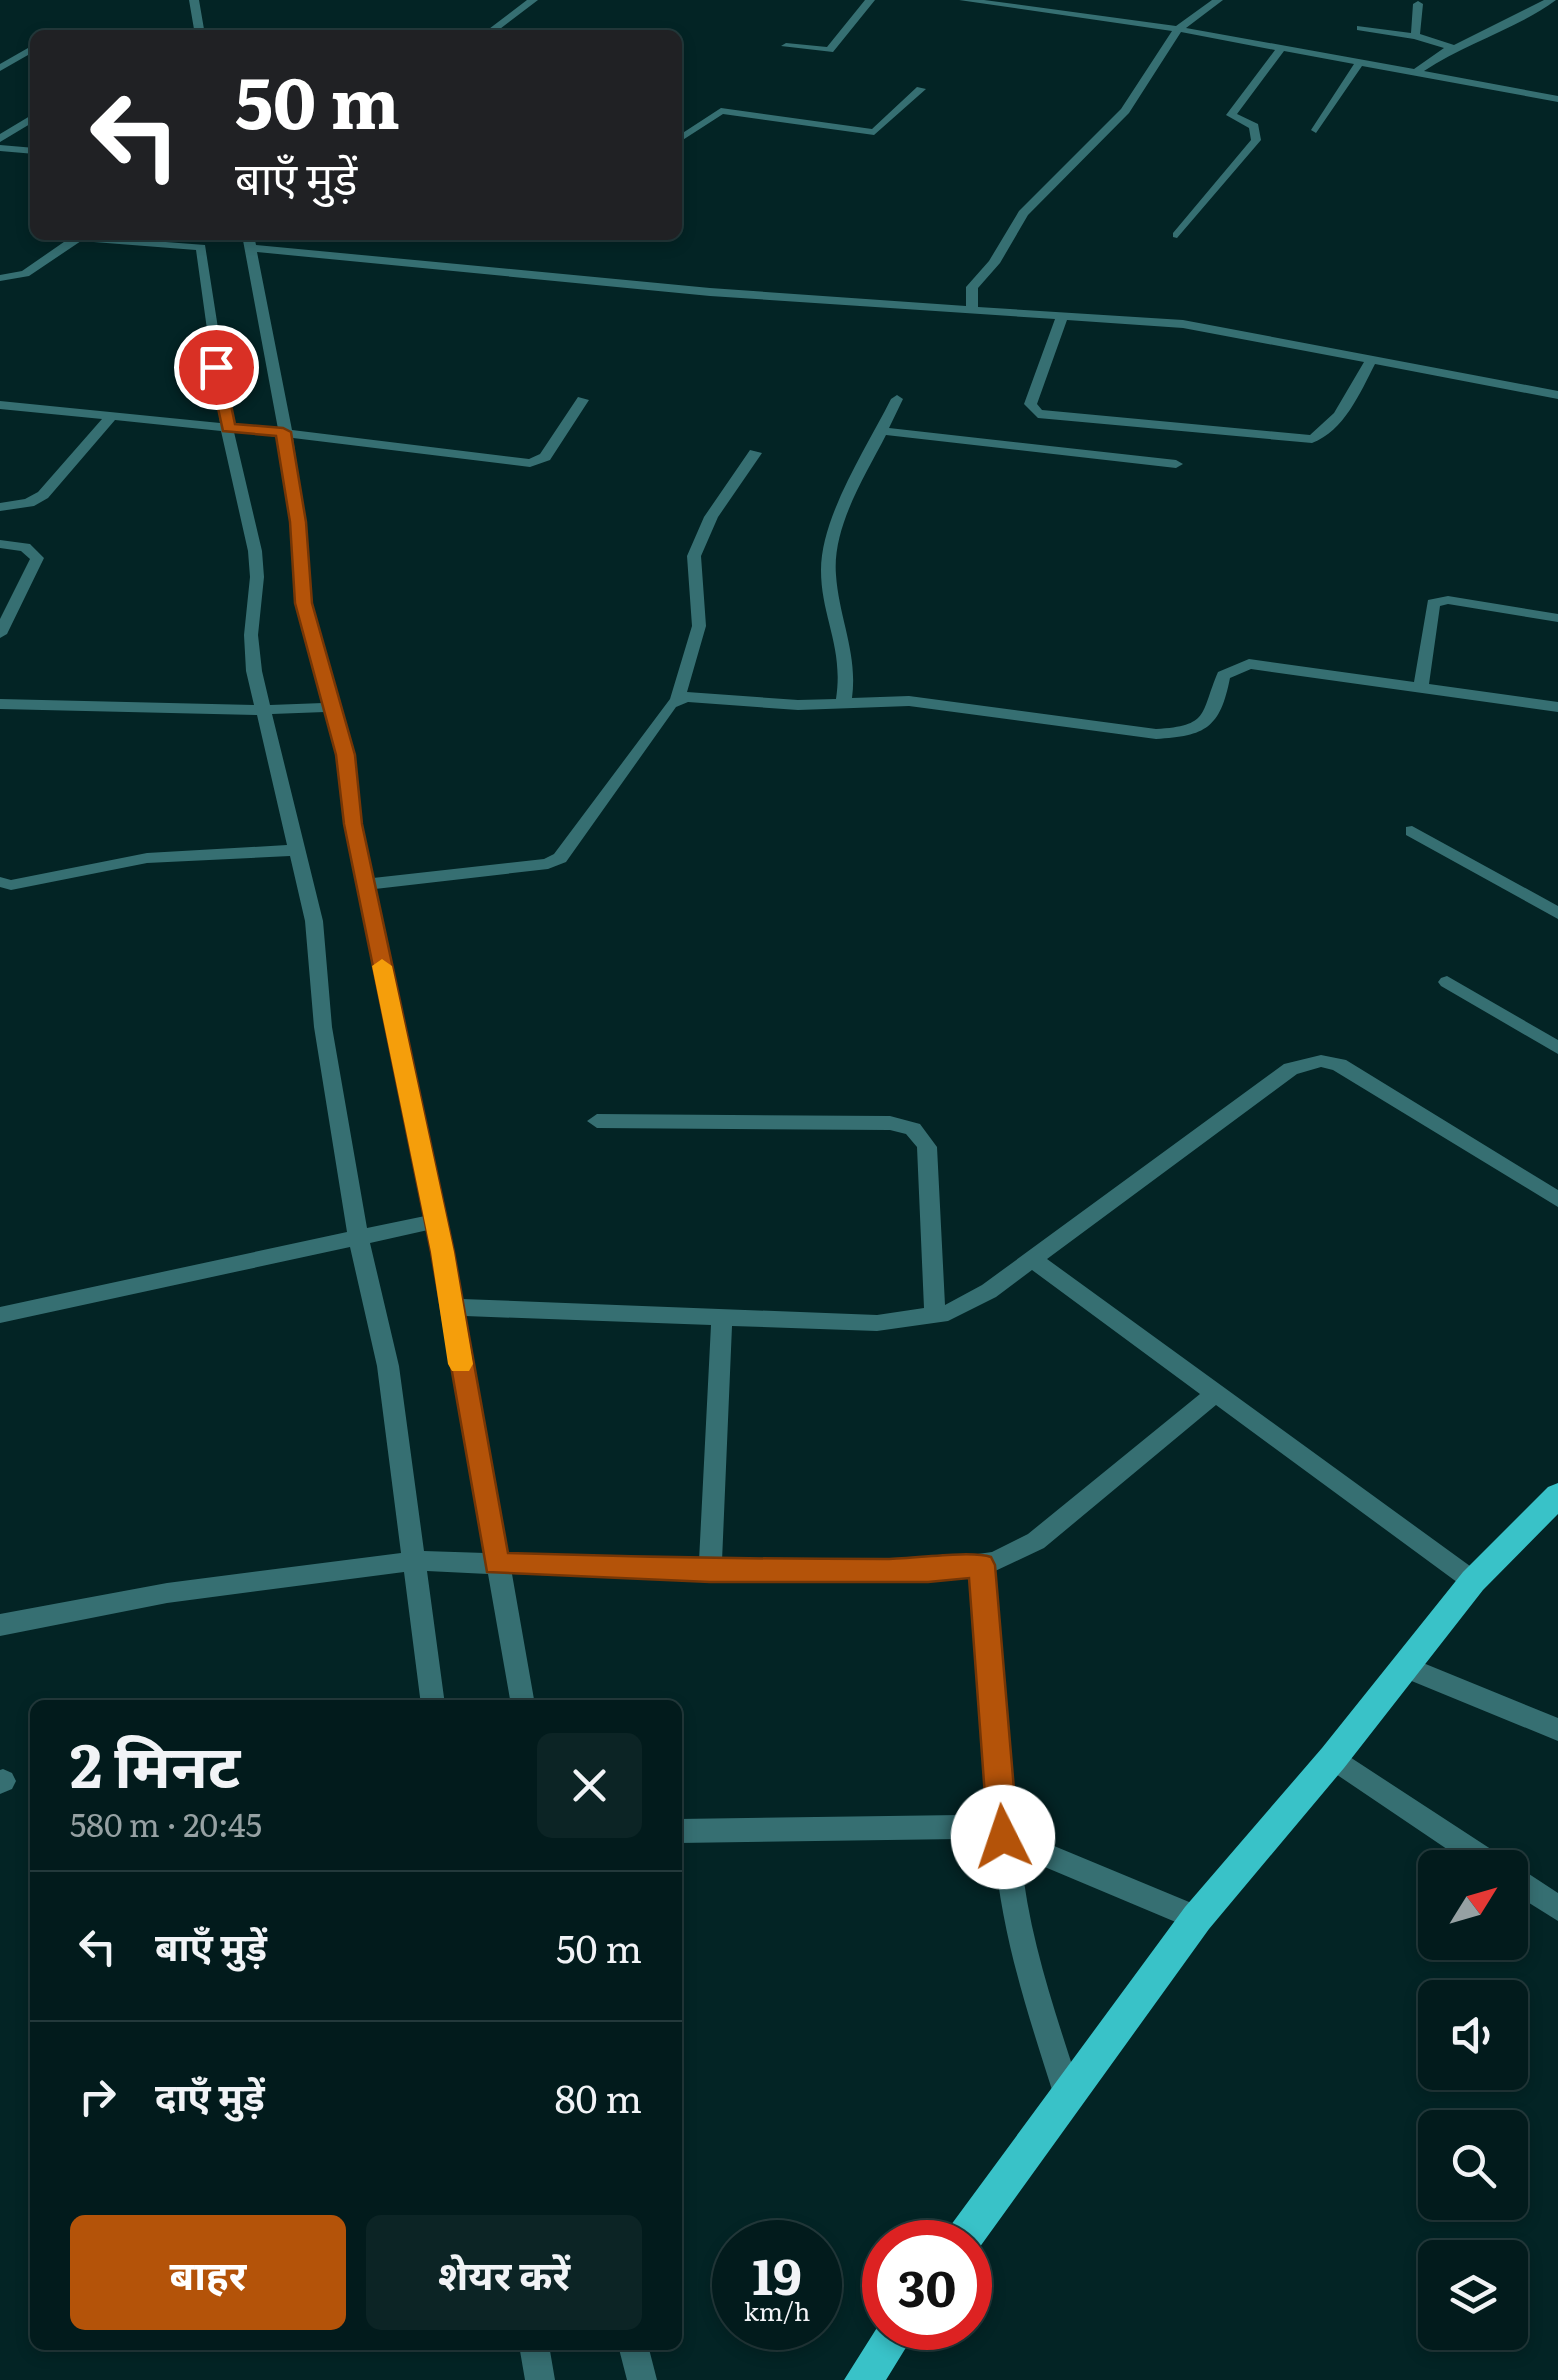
<!DOCTYPE html>
<html lang="hi">
<head>
<meta charset="utf-8">
<style>
	body { margin:0; font-family:Literata,"Noto Sans Devanagari",serif; background:#0c2425; color:#f1f3f6; height:100vh; display:flex; flex-direction:column; font-size:38px; white-space:nowrap }
	* { box-sizing:border-box; margin:0 }
	p { font-size:32px; color:#96a1a3 }
	.icon { flex:none; width:55px; height:55px; fill:none; stroke:currentColor; stroke-width:2; stroke-linecap:round; stroke-linejoin:round }
	.map { position:relative; flex:1; overflow:hidden }
	.details { position:absolute; left:30px; top:1700px; width:652px; height:650px; display:flex; flex-direction:column; background:#021b1c; border-radius:15px; box-shadow:0 5px 15px #0003,0 0 0 2px #23393b }
	.details>* { flex:none }
	.guide { position:absolute; left:30px; top:30px; width:652px; height:210px; border-radius:15px; box-shadow:0 5px 15px #0003,0 0 0 2px #23393b; background:#202124; color:#fff; overflow:hidden }
	.needle { width:65px; rotate:53deg }
	.tools { position:absolute; left:1418px; top:1850px; display:grid; gap:20px }
	.tools a { display:grid; place-items:center; width:110px; height:110px; border-radius:15px; background:#021b1c; box-shadow:0 5px 15px #0003,0 0 0 2px #23393b; font-size:50px }
	.speed { position:absolute; left:712px; top:2220px; display:flex; gap:20px; font-size:50px; font-weight:700; text-align:center }
	.speed>* { display:grid; place-content:center; width:130px; height:130px; border-radius:50%; background:#021b1c; box-shadow:0 5px 15px #0003,0 0 0 2px #23393b; line-height:1 }
	.speed small { font-size:25px; font-weight:400 }
	.speed .limit { border:15px solid #d22; background:#fff; color:#111 }
	.pin { position:absolute; display:grid; place-items:center; width:85px; height:85px; color:#fff; margin:-42px; border:5px solid #fff; border-radius:50%; box-shadow:0 2px 10px #0007 }
	.me { position:absolute; width:110px; margin:-55px; rotate:356deg; stroke-linejoin:round; filter:drop-shadow(0 0 8px #0008) }
	.turn { display:flex; align-items:center; gap:35px; height:210px; padding:0 40px; font-size:45px }
	.turn .icon { width:130px; height:130px; stroke-width:2.5 }
	.turn b { display:block; font-size:70px; line-height:85px }
	.round { display:grid; place-items:center; flex:none; width:105px; height:105px; border-radius:15px; background:#0c2425 }
	.summary { display:flex; align-items:center; justify-content:space-between; height:170px; padding:0 40px }
	h1 { font-size:60px; font-weight:700; line-height:75px }
	.action { display:flex; gap:20px; margin-top:auto; padding:20px 40px }
	.action a { flex:1; height:115px; border-radius:15px; background:#b45309; color:#fff; font-size:40px; font-weight:700; line-height:115px; text-align:center }
	.action a+a { background:#0c2425; color:#f1f3f6 }
	ul { padding:0; list-style:none }
	li { display:flex; align-items:center; gap:30px; height:150px; padding:0 40px; border-top:2px solid #23393b }
	li div { flex:1 }
	li b { display:block; font-size:38px }
	li em { font-style:normal }
	.map>svg:first-child { display:block }
	.lines { fill:none; stroke-linecap:round; stroke-linejoin:round }
	.minor { fill:#366f72; fill-rule:evenodd }
	.primary { fill:#39c2c8; fill-rule:evenodd }
	.route { fill:#b45309; stroke:#753606; stroke-width:2.5 }
	.slow { fill:#f59e0b }
</style>
</head>
<body>
<div class="map">
<svg width="1558" height="2380" viewBox="0 0 1558 2380">
	<rect width="100%" height="100%" fill="#032425"/>
	<g class="lines">
		<path class="minor" d="M189,0H199L205,35H195Z
			M527,0H538L492,35H481Z
			M865,0H875L833,52L781,46L786,43L827,47Z
			M959,0H984L1176,26L1212,0H1223L1186,28L1414,69L1444,48L1414,39L1357,30V26L1411,33L1413,4L1418,1L1423,4L1420,34L1454,45L1544,0H1556C1515,30 1465,43 1424,71L1558,96V102L1362,66L1316,133L1311,130L1354,64L1284,51L1237,114L1258,124L1261,140L1177,238L1173,237V233L1251,140L1249,128L1226,115L1275,50L1181,32L1129,113L1028,215L1000,263L978,288V307L1183,320L1558,391V399L1375,364C1360,393 1344,431 1312,443L1038,418L1024,404L1055,319L710,296L257,252L292,430L529,459L540,454L578,397L589,400L550,460L530,467L293,438L305,521L310,603L353,755L361,824L373,878L544,859L554,854L670,699L692,626L687,556L704,517L750,450L762,453L718,517L701,556L706,626L687,692L798,700L836,699C844,647 821,617 821,570C821,516 867,447 891,399L897,395L903,399L889,428L1176,460L1183,464L1176,468L886,435C865,476 832,527 836,575C839,618 858,654 852,698L909,696L1156,729C1210,726 1200,714 1218,672L1249,659L1414,682L1428,600L1448,596L1558,614V622L1448,604L1440,606L1429,684L1558,702V712L1251,669L1230,678C1220,728 1206,736 1156,739L909,706L798,710L688,702L676,707L566,862L548,869L375,889L462,1299L877,1315L924,1308L917,1147L906,1134L890,1130L597,1128L587,1121L597,1114L890,1116L920,1124L937,1147L945,1305L982,1285L1284,1064L1321,1055L1346,1060L1558,1190V1207L1333,1070L1321,1067L1297,1074L1047,1259L1481,1574L1485,1581L1481,1588L1473,1591L1465,1588L1216,1405L1044,1548L993,1572L1018,1831L1206,1909L1210,1918L1206,1927L1197,1931L1021,1857C1029,1940 1057,2017 1082,2096L1078,2106L1068,2110L1058,2106L1054,2096C1027,2011 1002,1937 994,1847L960,1839L678,1843V1819L960,1815L992,1822L970,1576L928,1581H710L512,1574L535,1705H511L488,1574L427,1571L445,1705H421L404,1572L167,1603L0,1636V1614L167,1583L401,1553L377,1366L350,1247L0,1323V1307L347,1232L314,1027L305,921L290,856L147,863L11,890L0,887V877L11,880L147,853L287,845L257,715L0,709V699L254,705L246,671L244,635L250,577L248,551L221,431L115,420L48,498L34,506L0,511V503L25,499L38,492L102,419L0,409V401L220,423L196,250L81,241L29,276L0,281V275L22,271L74,235L205,245L233,424L278,429L242,235H254L256,245L710,288L966,306V287L989,261L1019,211L1121,109L1172,31ZM1067,320L1183,328L1364,362L1334,413L1310,435L1042,410L1037,404ZM234,432L279,437L291,521L296,603L323,703L270,705L262,671L258,635L264,577L262,551ZM325,712L337,755L345,824L425,1216L367,1228L332,1027L323,921L272,714ZM428,1230L433,1252L485,1553L424,1551L399,1366L370,1243ZM1032,1270L1200,1394L1028,1534L992,1552L928,1561H722L732,1326L877,1331L948,1321L996,1297ZM465,1316L711,1325L699,1561L508,1554Z
			M35,44V51L0,71V64Z
			M917,87L926,89L874,135L723,114L678,143V136L721,108L872,129Z
			M35,113V121L0,142V134Z
			M0,145L35,148V154L0,151Z
			M536,235H574C565,241 545,241 536,235Z
			M0,540L30,544L44,558L7,634L0,638V619L30,559L21,551L0,548Z
			M1412,826L1558,906V919L1406,835V827Z
			M1447,976L1558,1040V1054L1441,986L1438,982L1441,978Z
			M1406,1656L1558,1718V1741L1397,1675L1394,1667L1397,1659Z
			M1333,1746L1558,1893V1921L1510,1891V1868H1475L1324,1766L1320,1758L1324,1750Z
			M3,1769L12,1773L16,1781L12,1789L0,1794V1770Z
			M519,2345H549L555,2380H525Z
			M618,2345H648L657,2380H627Z"/>
		<path class="primary" d="M1558,1483V1514L1483,1590L1344,1768L1209,1929L974,2255L970,2257V2242H943L948,2229L1185,1907L1322,1748L1463,1572L1548,1487Z
			M885,2315V2328H918L886,2380H844Z"/>
	</g>
	<path class="route" d="M216,362L223,367L235,424L283,428L291,432L306,522L312,603L355,755L362,824L454,1252L508,1553C634,1557 759,1559 884,1559C910,1559 971,1550 991,1557L995,1565L1018,1837L1013,1847L1003,1851L993,1847L988,1837L969,1578L928,1582H710L487,1572L431,1252L344,824L336,755L295,603L290,522L276,436L223,431L209,367Z"/>
	<path class="slow" d="M382,959L392,966L454,1252L473,1364L469,1371H452L448,1364L431,1252L372,966Z"/>
</svg>
<div class="tools">
<a><svg class="needle" viewBox="-14 -14 28 28"><path d="M0-13l5 13h-10z" fill="#e53935"/><path d="M0 13l5-13h-10z" fill="#96a1a3"/></svg></a>
<a><svg class="icon" aria-label="sound" viewBox="0 0 24 24"><path d="M4 9h4l5-4v14l-5-4H4zM17 9q2 3 0 6"/></svg></a>
<a><svg class="icon" aria-label="search" viewBox="0 0 24 24"><circle cx="10" cy="10" r="6"/><path d="M15 15l6 6"/></svg></a>
<a><svg class="icon" aria-label="layers" viewBox="0 0 24 24"><path d="M12 4l9 5-9 5-9-5zM3 14l9 5 9-5"/></svg></a>
</div>
<div class="speed"><div>19<small>km/h</small></div><div class="limit">30</div></div>
<div class="pin" style="left:216px;top:367px;background:#d93025"><svg class="icon" aria-label="arrive" viewBox="0 0 24 24"><path d="M6 21V4h12l-3 4 3 4H6"/></svg></div>
<svg class="me" style="left:1003px;top:1837px" viewBox="-20 -20 40 40"><circle r="19" fill="#fff"/><path d="M0-13L10 11 0 6-10 11z" fill="#b45309"/></svg>
<div class="guide">
<div class="turn"><svg class="icon" aria-label="left" viewBox="0 0 24 24"><path d="M17 20v-9H6M10 6l-5 5 5 5"/></svg><div><b>50 m</b>बाएँ मुड़ें</div></div>
</div>
<section class="details">
<div class="summary"><div><h1>2 मिनट</h1><p>580 m · 20:45</p></div><a class="round"><svg class="icon" aria-label="close" viewBox="0 0 24 24"><path d="M6 6l12 12M18 6L6 18"/></svg></a></div>
<ul>
<li><svg class="icon" aria-label="left" viewBox="0 0 24 24"><path d="M17 20v-9H6M10 6l-5 5 5 5"/></svg><div><b>बाएँ मुड़ें</b></div><em>50 m</em></li>
<li><svg class="icon" aria-label="right" viewBox="0 0 24 24"><path d="M7 20v-9h11M14 6l5 5-5 5"/></svg><div><b>दाएँ मुड़ें</b></div><em>80 m</em></li>
</ul>
<div class="action"><a>बाहर</a><a>शेयर करें</a></div>
</section>
</div>
</body>
</html>
